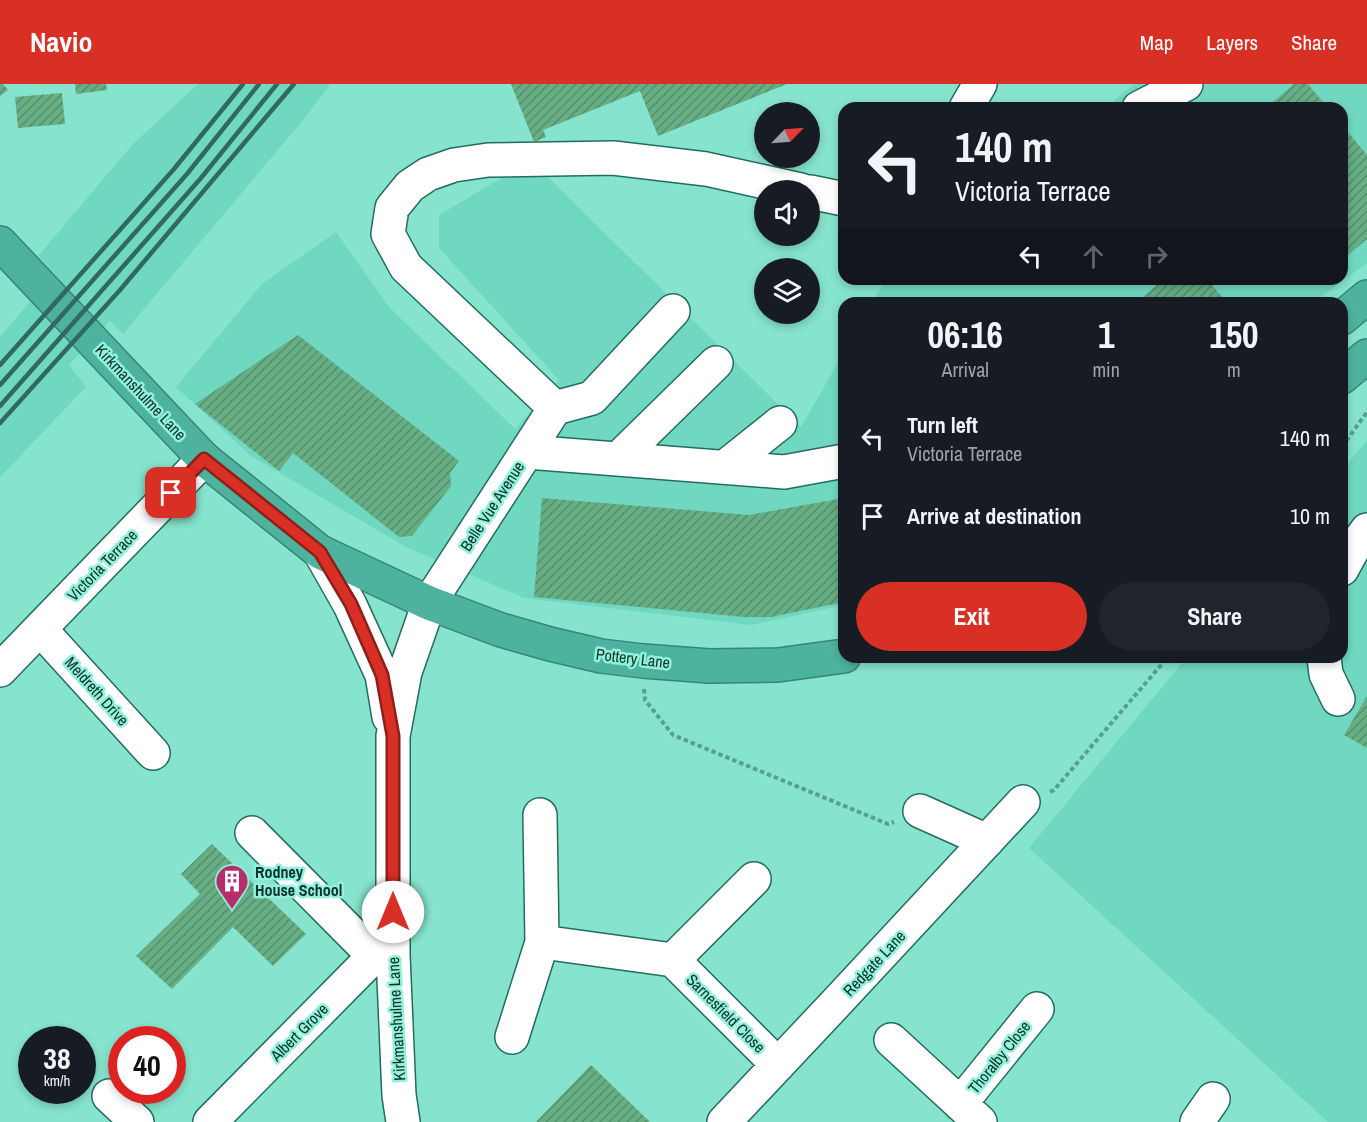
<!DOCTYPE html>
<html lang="en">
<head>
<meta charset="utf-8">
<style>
	body { margin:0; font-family:"Archivo Narrow",sans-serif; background:#20242c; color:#f1f3f6; height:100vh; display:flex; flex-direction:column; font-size:22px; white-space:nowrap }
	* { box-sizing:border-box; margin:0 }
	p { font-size:20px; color:#9ea1a6 }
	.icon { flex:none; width:33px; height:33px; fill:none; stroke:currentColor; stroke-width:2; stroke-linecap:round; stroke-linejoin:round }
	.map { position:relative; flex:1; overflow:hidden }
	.panel { position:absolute; left:838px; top:213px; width:510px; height:366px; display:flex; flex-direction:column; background:#171b24; border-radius:18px; box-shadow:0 3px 9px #0003 }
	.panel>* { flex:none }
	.top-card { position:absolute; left:838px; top:18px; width:510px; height:183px; border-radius:18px; box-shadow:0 3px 9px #0003; background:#171b24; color:#f1f3f6; overflow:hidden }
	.needle { width:39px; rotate:65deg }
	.tools { position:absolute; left:754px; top:18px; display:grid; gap:12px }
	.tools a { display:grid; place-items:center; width:66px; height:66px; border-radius:50%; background:#171b24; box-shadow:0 3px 9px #0003; font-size:30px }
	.speed { position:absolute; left:18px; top:942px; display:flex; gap:12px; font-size:30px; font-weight:700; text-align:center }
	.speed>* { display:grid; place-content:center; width:78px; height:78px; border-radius:50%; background:#171b24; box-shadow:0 3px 9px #0003; line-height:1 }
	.speed small { font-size:15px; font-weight:400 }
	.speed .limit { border:9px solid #d22; background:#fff; color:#111 }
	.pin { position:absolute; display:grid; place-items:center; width:51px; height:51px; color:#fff; margin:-26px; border-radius:12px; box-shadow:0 3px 9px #0006 }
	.me { position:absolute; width:66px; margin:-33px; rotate:0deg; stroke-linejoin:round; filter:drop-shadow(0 0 4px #0008) }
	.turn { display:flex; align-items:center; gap:21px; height:126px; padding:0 18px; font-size:27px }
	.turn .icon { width:78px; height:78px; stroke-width:2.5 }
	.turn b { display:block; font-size:42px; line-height:51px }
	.lanes { display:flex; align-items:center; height:57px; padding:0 18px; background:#0003; justify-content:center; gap:30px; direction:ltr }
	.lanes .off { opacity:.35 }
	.eta { display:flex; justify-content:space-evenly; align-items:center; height:102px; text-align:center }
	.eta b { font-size:36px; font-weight:700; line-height:42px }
	.primary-button { display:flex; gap:12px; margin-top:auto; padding:12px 18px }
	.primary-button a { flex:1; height:69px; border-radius:36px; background:#d93025; color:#fff; font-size:24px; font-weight:700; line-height:69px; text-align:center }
	.primary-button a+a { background:#20242c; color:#f1f3f6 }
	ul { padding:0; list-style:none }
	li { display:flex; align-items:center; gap:18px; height:78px; padding:0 18px }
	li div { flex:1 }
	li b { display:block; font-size:22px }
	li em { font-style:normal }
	header { display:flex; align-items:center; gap:36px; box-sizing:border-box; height:84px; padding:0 30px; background:#d93025; color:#fff }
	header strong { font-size:28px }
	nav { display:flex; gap:33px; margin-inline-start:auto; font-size:21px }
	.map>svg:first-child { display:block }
	.built { fill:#70d8c1 }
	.building { fill:url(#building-hatch) }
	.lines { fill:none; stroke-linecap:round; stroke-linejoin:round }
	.minor-casing { stroke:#236d5e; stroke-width:36 }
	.highway-casing { stroke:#368676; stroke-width:36 }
	.path { stroke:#57a08f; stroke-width:4; stroke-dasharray:4.5 3; stroke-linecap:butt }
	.minor { stroke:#fff; stroke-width:33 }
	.highway { stroke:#4eb39e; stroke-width:33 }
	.rail { stroke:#30695d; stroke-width:4.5 }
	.route-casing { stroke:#8d1f18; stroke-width:15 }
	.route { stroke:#d93025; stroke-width:10 }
	.labels { text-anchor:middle; stroke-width:5; stroke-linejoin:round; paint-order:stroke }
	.street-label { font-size:16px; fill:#0a332b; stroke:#93f0da }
	.poi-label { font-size:16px; font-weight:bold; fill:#0a332b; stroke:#93f0da; text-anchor:start }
</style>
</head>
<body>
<header>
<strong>Navio</strong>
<nav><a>Map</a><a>Layers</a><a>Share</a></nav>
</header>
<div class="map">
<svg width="1367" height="1038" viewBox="0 0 1367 1038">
	<defs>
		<pattern id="building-hatch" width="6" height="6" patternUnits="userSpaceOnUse" patternTransform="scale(1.5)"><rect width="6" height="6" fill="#67ae85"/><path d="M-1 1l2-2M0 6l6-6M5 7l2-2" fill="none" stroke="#538e6d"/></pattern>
	</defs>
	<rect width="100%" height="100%" fill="#86e3cd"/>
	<path class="built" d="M198,0H331L303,36L123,250L110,237L69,281L86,303L0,393V253L54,189L38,172L134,59Z
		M1134,0H1367V179L1313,219H872L886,195H1342V24H1105Z
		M507,91L548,93L801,343L844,268V521L752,541L524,514L406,463L251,372L176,303L262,200L336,148L389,223L515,345L559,296L439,164V131Z
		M1367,356V1038H1328L1029,764L1187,573H1342L1343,386Z"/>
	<path class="building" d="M0,0H3L8,6L0,12Z
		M75,0H106L107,6L76,10Z
		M511,0H787L658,52L640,7L543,46L546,53L534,58Z
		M1294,0H1308L1328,24H1266Z
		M62,9L65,40L18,44L15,13Z
		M1342,41L1367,71V155L1342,176Z
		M1164,195H1207L1227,219H1136Z
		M298,251L459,377L450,389L451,402L412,452L399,453L293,369L279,387L195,320Z
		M542,414L749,431L844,414V518L771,533H744L534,513Z
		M1367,612V664L1344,651Z
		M212,760L306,850L273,882L233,843L172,905L136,872L200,810L181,790Z
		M591,981L650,1038H536Z"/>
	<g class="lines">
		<defs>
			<path id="minor" d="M966,24L980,0
				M1139,24L1186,0
				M810,108L844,115
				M555,324L406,183L388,150L392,124L410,102L428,90L454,81L488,76L613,74L706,85L801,106
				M555,324L592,314L673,227
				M527,368L784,388L844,377
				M618,375L716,279
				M725,383L780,339
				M320,468L350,521L382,591L389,633
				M1342,485L1353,465L1367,446
				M40,545L153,669
				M1324,573L1326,590L1338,615
				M0,586L204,375
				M920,727L987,757
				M540,731L542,858
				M252,749L374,872
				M673,876L754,795
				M512,953L542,858L673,876L778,981
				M891,956L980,1038
				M109,1012L137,1038
				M960,1020L1037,925
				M210,1038L374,872L393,871
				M403,1038L399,1011L393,871V652L405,588L429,519L555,324
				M724,1038L837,918L1023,718
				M1197,1038L1213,1015"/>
			<path id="highway" d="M0,159L204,375L320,468L429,519L501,546L550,560L601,572L643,577L709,582L778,581L844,572
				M1342,234L1367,213
				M1342,293L1367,272"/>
		</defs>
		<use href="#minor" class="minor-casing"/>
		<use href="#highway" class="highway-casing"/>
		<path class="path" d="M1342,363L1367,328
			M644,605L645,616L673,651L888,740L894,738
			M1050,708L1054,706L1168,573"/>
		<use href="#minor" class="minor"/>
		<use href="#highway" class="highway"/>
		<path class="rail" d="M0,281L174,85L243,0
			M0,301L187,90L259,0
			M0,322L201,94L277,0
			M0,339L120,206L294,0"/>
	</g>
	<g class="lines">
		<defs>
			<path id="route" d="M171,409L204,375L320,468L351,520L382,591L393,652V828"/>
		</defs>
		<use href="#route" class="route-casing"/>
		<use href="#route" class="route"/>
	</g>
	<defs>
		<symbol id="building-pin" viewBox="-11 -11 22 30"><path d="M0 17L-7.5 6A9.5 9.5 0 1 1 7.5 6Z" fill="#b62d6c" stroke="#93f0da"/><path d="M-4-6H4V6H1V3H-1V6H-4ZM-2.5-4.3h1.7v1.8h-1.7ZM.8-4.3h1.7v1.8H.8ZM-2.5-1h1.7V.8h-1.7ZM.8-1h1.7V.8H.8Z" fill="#fff"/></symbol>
	</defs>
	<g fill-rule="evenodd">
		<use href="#building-pin" x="213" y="778" width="38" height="52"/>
	</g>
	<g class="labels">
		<g class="street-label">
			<text transform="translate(141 308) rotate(47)" y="6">Kirkmanshulme Lane</text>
			<text transform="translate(492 422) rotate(-57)" y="6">Belle Vue Avenue</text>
			<text transform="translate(102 481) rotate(-46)" y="6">Victoria Terrace</text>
			<text transform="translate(633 574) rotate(7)" y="6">Pottery Lane</text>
			<text transform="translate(97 607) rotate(48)" y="6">Meldreth Drive</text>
			<text transform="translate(874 879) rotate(-47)" y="6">Redgate Lane</text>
			<text transform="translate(726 929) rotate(45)" y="6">Sarnesfield Close</text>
			<text transform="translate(396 935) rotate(-93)" y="6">Kirkmanshulme Lane</text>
			<text transform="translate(299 948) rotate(-45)" y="6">Albert Grove</text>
			<text transform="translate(999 973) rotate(-51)" y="6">Thoralby Close</text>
		</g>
		<g class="poi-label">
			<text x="255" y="794">Rodney<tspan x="255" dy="18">House School</tspan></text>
		</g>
	</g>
</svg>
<div class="tools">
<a><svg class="needle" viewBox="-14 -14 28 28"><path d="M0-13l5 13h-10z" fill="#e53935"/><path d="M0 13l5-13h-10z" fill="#9ea1a6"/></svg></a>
<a><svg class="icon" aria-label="sound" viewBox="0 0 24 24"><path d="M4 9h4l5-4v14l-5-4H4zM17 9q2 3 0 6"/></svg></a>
<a><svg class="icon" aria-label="layers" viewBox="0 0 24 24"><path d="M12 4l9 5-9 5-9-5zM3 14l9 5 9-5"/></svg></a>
</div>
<div class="speed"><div>38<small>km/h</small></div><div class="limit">40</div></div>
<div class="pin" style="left:171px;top:409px;background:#d93025"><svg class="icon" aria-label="arrive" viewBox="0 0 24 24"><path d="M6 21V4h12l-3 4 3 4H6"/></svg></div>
<svg class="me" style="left:393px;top:828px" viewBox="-20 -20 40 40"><circle r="19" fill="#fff"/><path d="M0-13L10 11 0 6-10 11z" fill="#d93025"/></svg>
<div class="top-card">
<div class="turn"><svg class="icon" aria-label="left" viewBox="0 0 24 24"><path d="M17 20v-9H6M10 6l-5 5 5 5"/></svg><div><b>140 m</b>Victoria Terrace</div></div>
<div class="lanes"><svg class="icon" aria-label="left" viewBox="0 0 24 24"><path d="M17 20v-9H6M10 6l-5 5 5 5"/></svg><svg class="icon off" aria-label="ahead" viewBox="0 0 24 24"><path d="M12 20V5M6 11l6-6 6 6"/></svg><svg class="icon off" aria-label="right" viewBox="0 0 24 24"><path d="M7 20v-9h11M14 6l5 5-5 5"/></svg></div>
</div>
<section class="panel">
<div class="eta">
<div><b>06:16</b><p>Arrival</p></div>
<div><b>1</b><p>min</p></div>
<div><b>150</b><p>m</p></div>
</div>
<ul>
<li><svg class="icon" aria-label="left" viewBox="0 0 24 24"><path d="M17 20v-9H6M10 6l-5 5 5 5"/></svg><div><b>Turn left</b><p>Victoria Terrace</p></div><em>140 m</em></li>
<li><svg class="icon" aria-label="arrive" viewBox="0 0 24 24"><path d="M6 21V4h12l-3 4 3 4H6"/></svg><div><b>Arrive at destination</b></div><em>10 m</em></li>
</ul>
<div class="primary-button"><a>Exit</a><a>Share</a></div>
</section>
</div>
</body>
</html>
